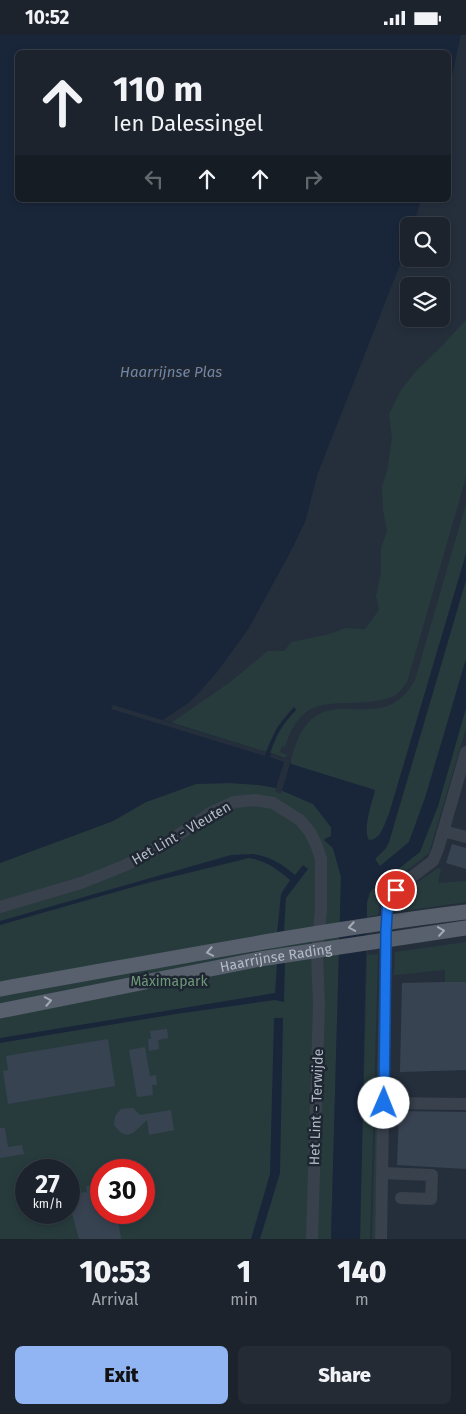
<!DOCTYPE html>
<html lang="en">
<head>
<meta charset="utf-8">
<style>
	body { margin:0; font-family:"Fira Sans",sans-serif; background:#252b35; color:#f1f3f6; height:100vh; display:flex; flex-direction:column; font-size:19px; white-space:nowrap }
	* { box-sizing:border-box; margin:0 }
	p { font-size:16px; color:#a0a4aa }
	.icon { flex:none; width:28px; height:28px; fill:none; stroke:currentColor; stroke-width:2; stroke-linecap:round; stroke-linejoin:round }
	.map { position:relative; height:1204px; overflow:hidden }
	.panel { display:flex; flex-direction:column; background:#1c232d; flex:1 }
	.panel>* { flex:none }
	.banner { position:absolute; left:15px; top:15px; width:436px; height:152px; border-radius:8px; box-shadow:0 2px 8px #0003,0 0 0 1px #3a4049; background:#1c232d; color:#f1f3f6; overflow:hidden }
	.tools { position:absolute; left:400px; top:182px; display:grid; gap:10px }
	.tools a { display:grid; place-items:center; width:50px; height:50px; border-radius:8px; background:#1c232d; box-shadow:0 2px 8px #0003,0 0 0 1px #3a4049; font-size:25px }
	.speed { position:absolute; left:15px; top:1124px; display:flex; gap:10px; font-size:25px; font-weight:700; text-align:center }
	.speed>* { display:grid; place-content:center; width:65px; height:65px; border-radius:50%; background:#1c232d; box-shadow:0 2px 8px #0003,0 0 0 1px #3a4049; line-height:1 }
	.speed small { font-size:12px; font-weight:400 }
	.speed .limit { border:8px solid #d22; background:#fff; color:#111 }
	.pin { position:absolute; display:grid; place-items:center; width:42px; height:42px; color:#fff; margin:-21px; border:2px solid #fff; border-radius:50%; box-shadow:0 1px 5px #0007 }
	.me { position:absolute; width:55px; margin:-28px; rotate:1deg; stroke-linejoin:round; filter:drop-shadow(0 0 4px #0008) }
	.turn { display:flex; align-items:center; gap:18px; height:105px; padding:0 15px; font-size:22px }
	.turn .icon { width:65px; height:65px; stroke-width:2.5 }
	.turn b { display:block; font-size:35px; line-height:42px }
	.lanes { display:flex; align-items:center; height:48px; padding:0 15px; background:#0003; justify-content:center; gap:25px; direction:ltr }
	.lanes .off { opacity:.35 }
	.eta { display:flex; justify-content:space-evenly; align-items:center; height:85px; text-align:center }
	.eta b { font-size:30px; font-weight:800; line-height:35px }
	.primary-button { display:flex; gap:10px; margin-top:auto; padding:10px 15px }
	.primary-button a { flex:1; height:58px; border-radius:8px; background:#90b5f2; color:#111; font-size:20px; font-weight:800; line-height:58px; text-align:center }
	.primary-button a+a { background:#252b35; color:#f1f3f6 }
	.status { display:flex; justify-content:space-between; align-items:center; height:35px; padding:0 25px; background:#1c232d; direction:ltr }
	.status svg { height:14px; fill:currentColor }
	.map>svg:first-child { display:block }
	.green { fill:#273b3d; fill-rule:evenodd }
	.water { fill:#19263a }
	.pier { fill:#252f3c }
	.building { fill:#384352 }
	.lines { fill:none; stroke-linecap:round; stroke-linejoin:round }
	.minor { stroke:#39414d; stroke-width:12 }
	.major { stroke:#57606c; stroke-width:15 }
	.oneway { stroke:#a2aab6 }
	.route-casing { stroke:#114b97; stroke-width:12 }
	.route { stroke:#1a73e8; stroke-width:9 }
	.labels { text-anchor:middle; stroke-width:5; stroke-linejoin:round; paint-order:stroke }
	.street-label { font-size:14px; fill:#b5bcc8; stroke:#1e2632 }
	.park-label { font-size:14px; fill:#6d9777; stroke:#1e2632 }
	.water-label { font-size:15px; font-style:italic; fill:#7086a5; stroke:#1e2632 }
</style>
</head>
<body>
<div class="status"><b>10:52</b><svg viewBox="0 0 49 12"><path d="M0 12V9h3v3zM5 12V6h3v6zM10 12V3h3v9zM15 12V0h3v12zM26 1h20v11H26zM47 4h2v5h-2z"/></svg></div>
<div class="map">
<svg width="466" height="1204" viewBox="0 0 466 1204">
	<rect width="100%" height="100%" fill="#252f3c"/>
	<path class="green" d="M466,285V442L407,647C404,650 401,656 397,659C391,663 382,665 375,666C330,672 303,657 285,712L282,711L280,717L287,720L285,723L270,718L279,695L296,675L294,672C280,685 272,700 266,717L171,688L229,648L268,616H284L291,607L326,600L346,593L365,594L379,575L376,561L381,538V513L387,496L383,475L382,452L388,432L392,403L389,379L401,355L416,336L442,311Z
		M466,469V519L456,553L389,779L379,801L373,805H369C362,795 372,767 375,755L290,729C294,713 299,695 312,684C342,658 387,697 415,645Z
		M466,545V624L447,690L425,763L409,807L380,832L375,824L386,813L389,807Z
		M466,673V693L429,818L384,853L380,862L378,880L367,882V867L370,857L430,790L438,771Z
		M230,748L259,750L276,753L313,769L331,792V801L324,804L333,813L341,842L331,1204H0V828L113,786L146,767L196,749ZM26,1135H69V1178H26ZM101,1135H144V1178H101Z
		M438,833L441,834L438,848L466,846V867L396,877L397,865L401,859Z
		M466,907V947H445V935L394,940L395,917Z
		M380,918H382L375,1204H372Z
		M378,919L370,1204H360L367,920Z"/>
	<path class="water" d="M0,0H461L449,54V18H18V165H421L413,191H409V207L318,438L305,487L291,516L249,593L218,636L197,660L187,669L163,685L266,717L277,693L294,672L296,675C283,687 276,701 270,718L291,725V729L375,755C372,767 362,795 369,805C381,805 385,789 389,779L466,519V545L389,807L386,813L375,824L380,831L409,807L425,763L466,624V673L438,771L420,817L373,854L370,857L367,867L360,1204H331L341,842L333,813L324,805L331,801V792L313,769L276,753L259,750L230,748L196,749L146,767L113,786L0,828Z
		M253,819C270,821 282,829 295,840L303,830L308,834L286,863L284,896L277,898L281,859L290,845C277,834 266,826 249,823L147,848L0,890V886L231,820Z
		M285,927L284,967L275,965L176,979L0,1008V1003L275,958L277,928Z
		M274,983H283L280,1138L260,1204H251L270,1139Z"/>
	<path class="pier" d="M113,670L266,717L265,721L111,674Z
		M271,719L291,725L281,759L275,756L284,727L270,722Z"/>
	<path class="building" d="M452,809L466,813V834L446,828Z
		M445,947H466V1035L400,1037L402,948Z
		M167,994L168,1003L158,1005L159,1014L149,1016L148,1004H151L150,996Z
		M108,1004L115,1051L8,1069L3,1036L8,1035L6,1021Z
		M145,1012L150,1041L156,1040L157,1050H152L153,1060L137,1062L129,1015Z
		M133,1073L140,1080L171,1075L174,1095L149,1100L147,1085L133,1098L127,1100L121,1098L114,1090L115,1081L121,1074Z
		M399,1076L466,1077V1134L397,1130Z
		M0,1093H5L8,1112L22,1110L24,1119L0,1123Z
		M96,1150L97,1156H101V1178H117L121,1204H79L69,1168V1159L87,1157L86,1151Z"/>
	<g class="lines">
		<path class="minor" d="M443,796L466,802
			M0,872L81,848L126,830L171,805L212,777L234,767L255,765L273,768L300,785L310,797L316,809L321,824V874L317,919L319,969L312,1204
			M384,1068L466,1069
			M382,1138L432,1140L431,1164L401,1163
			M381,1204L386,896L388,862L405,847L433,826L438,814L466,717"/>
		<g class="major">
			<path d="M0,954C155,927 310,896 466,877"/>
			<path id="s1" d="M0,976L260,924L466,893"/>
		</g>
	</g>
	<defs><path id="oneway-chevron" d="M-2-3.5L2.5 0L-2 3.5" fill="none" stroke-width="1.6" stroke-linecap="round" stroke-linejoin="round" transform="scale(1.25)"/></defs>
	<g class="oneway">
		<use href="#oneway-chevron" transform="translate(352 892) rotate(170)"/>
		<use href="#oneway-chevron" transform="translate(441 896) rotate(-8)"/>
		<use href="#oneway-chevron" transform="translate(210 917) rotate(169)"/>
		<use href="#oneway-chevron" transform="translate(48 966) rotate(-11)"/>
	</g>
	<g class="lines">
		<defs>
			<path id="route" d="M384,1068L386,896L388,862L396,855"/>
		</defs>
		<use href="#route" class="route-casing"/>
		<use href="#route" class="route"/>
	</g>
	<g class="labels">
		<g class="street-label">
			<text transform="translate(181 798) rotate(-30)" y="5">Het Lint - Vleuten</text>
			<text dy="5" stroke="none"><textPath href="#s1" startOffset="281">Haarrijnse Rading</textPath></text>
			<text transform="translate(316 1072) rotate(-88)" y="5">Het Lint - Terwijde</text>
		</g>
		<g class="park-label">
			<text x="169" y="951">Máximapark</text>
		</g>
		<g class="water-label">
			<text x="171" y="342">Haarrijnse Plas</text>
		</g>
	</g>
</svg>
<div class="tools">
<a><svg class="icon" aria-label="search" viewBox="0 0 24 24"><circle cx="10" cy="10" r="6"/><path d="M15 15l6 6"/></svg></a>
<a><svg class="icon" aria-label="layers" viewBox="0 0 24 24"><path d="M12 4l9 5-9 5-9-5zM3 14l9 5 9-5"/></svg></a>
</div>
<div class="speed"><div>27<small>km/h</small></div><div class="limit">30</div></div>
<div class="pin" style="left:396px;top:855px;background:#d93025"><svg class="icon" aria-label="arrive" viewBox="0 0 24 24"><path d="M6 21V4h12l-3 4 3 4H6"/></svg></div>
<svg class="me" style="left:384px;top:1068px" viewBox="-20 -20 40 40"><circle r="19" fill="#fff"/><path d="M0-13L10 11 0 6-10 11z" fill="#1a73e8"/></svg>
<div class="banner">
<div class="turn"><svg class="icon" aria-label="ahead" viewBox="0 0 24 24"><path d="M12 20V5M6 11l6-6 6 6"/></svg><div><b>110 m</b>Ien Dalessingel</div></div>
<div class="lanes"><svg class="icon off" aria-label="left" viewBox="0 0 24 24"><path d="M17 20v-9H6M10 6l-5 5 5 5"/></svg><svg class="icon" aria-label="ahead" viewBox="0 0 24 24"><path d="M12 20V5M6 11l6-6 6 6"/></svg><svg class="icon" aria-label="ahead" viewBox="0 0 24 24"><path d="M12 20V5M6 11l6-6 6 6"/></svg><svg class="icon off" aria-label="right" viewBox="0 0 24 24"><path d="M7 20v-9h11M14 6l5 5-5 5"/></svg></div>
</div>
</div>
<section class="panel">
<div class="eta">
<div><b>10:53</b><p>Arrival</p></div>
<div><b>1</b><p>min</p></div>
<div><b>140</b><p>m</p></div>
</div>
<div class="primary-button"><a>Exit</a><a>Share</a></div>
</section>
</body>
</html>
